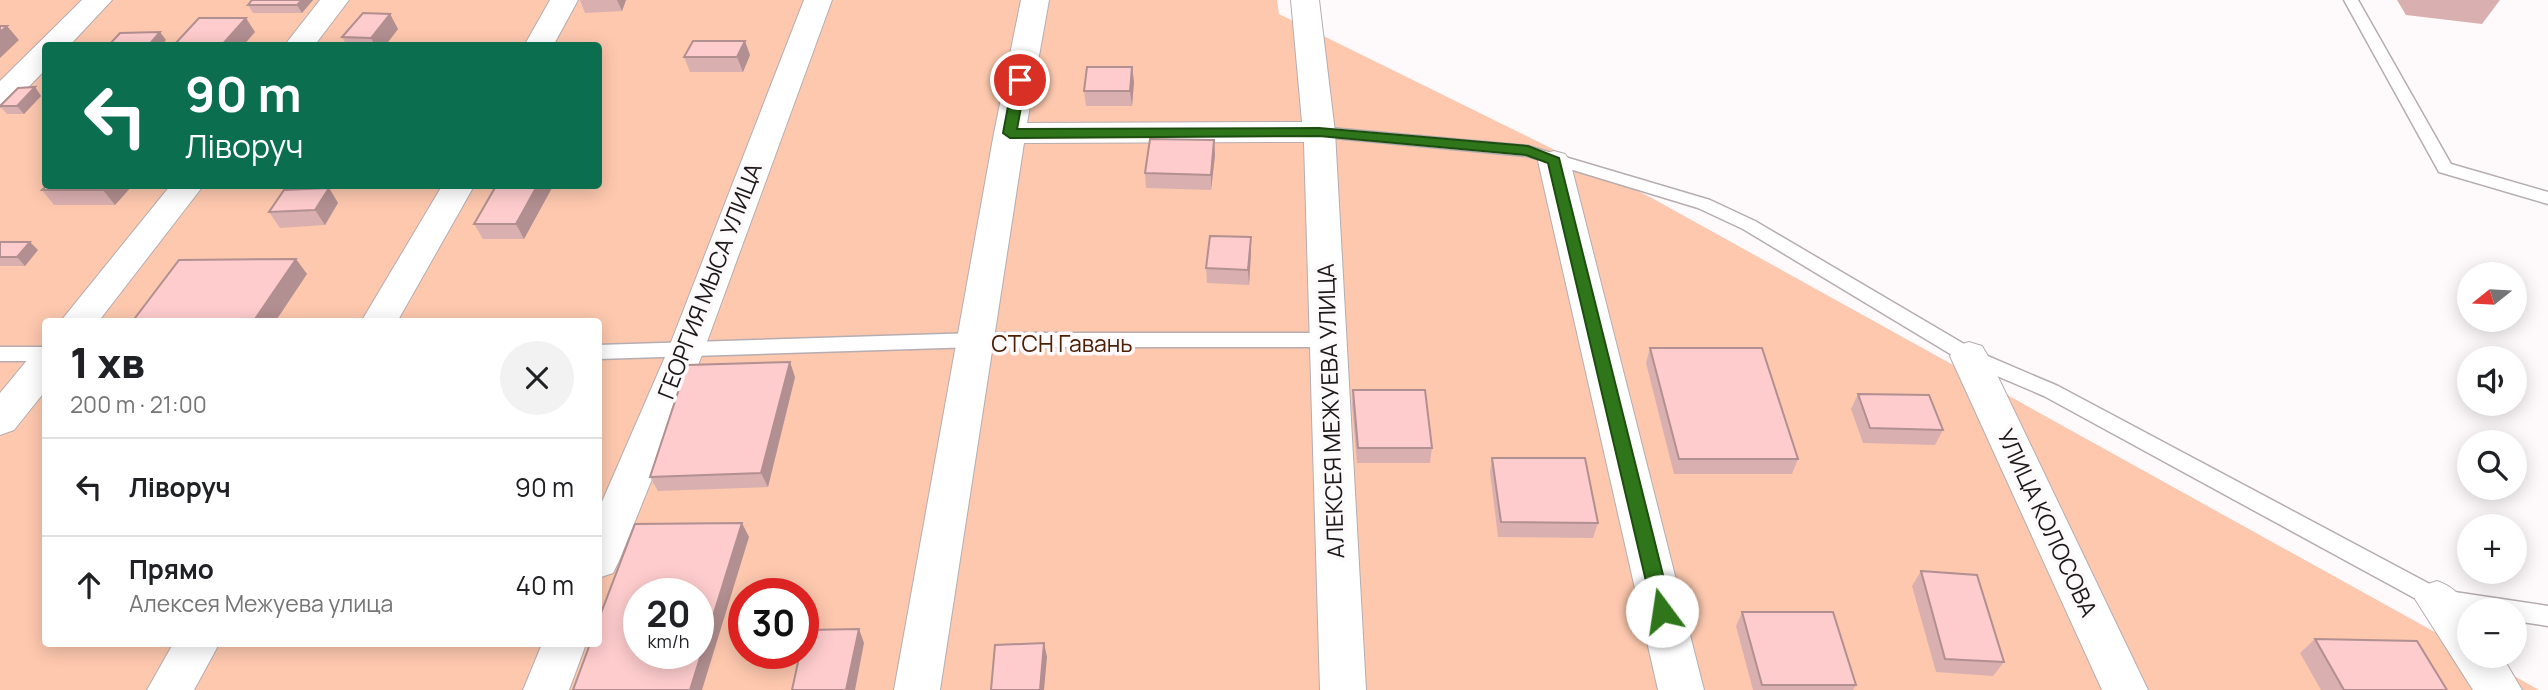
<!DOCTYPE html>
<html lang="uk">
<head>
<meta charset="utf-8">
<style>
	body { margin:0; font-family:Manrope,sans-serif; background:#f2f2f2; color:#202124; height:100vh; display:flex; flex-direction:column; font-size:26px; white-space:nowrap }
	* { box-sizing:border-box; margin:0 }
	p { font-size:23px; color:#757577 }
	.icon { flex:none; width:38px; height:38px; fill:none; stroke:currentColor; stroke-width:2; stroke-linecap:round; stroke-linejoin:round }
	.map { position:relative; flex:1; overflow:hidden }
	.details { position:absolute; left:42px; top:318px; width:560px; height:329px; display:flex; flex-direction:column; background:#fff; border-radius:7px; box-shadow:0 4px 18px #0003 }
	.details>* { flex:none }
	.guide { position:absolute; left:42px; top:42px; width:560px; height:147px; border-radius:7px; box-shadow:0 4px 18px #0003; background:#0b6e4f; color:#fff; overflow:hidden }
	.needle { width:46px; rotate:252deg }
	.buttons { position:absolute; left:2457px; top:262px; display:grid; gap:14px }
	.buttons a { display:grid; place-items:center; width:70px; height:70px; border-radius:50%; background:#fff; box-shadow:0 4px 18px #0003; font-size:35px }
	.speed { position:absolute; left:623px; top:578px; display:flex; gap:14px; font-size:35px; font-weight:700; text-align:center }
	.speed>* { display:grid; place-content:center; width:91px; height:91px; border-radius:50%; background:#fff; box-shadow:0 4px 18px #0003; line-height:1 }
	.speed small { font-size:18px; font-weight:400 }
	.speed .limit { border:10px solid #d22; background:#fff; color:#111 }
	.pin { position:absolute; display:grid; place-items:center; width:60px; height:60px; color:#fff; margin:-30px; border:4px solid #fff; border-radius:50%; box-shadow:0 2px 7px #0007 }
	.me { position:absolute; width:77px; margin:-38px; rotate:346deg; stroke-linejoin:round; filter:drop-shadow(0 0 5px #0008) }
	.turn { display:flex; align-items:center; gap:24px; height:147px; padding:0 28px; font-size:32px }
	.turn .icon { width:91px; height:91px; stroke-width:2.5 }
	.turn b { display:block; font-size:49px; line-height:60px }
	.round { display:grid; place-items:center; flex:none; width:74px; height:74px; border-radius:37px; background:#f2f2f2 }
	.headline { display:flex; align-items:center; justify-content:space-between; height:119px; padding:0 28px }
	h1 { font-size:42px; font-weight:800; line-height:52px }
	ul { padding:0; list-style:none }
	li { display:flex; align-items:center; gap:21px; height:98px; padding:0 28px; border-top:2px solid #e0e0e0 }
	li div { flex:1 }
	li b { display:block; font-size:26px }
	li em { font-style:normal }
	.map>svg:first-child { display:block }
	.green { fill:#fdc8ae; fill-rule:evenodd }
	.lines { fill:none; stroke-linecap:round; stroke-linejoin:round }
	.lane-casing { stroke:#b6acb1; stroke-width:3 }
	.street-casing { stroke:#b6acb1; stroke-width:2 }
	.lane { fill:#fff; fill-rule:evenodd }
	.street { fill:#fff; fill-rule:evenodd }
	.wall { fill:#daafb0 }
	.shaded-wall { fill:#b28f90 }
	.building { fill:#fecccd; stroke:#b28f90; stroke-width:2; fill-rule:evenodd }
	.route { fill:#2e7619; stroke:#1e4d10; stroke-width:2 }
	.labels { text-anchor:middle; stroke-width:7; stroke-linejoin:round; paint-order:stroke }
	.street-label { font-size:23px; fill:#1c181a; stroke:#fefafc }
	.park-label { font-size:23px; fill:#4b2006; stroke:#fefafc }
</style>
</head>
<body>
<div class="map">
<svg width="2548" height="690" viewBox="0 0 2548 690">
	<rect width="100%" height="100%" fill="#fefafc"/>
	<path class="green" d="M0,0H1277L1279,14L1650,197L2469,651V656H2479L2539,690H0ZM46,46H598V186H46ZM46,322H598V644H46ZM639,593H698V653H639ZM744,593H803V653H744Z"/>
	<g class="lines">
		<defs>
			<path id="lane" d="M2344,0H2358L2451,164L2548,192V204L2439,172Z
				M1319,127L1528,146L1710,200L1755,221L1976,351L2058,386L2441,590L2548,606V626L2515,621V611H2469V614L2429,606L2044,396L1962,361L1743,229L1698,208L1527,156L1313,136L1311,132Z
				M976,333H1328L1335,335L1338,340L1335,345L1328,347H976L598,359V345Z
				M0,347H46V361H0Z"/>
			<path id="street" d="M82,0H112L69,46H46V69L11,105L0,107V81Z
				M320,0H349L314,46H284Z
				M550,0H578L553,46H524Z
				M804,0H832L704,350L619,561L613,573L598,578V511L668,350Z
				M1021,0H1049L1027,123L1302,122L1291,0H1319L1335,132L1366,690H1320L1304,142L1024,143L940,690H894L994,133Z
				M1554,151L1565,154L1570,161L1704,690H1658L1538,161L1543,154Z
				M170,186H203L98,322H60Z
				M442,186H474L397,322H361Z
				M1969,342L1982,346L1988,356L2148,690H2102L1950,356L1956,346Z
				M46,349V390L14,430L0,435V393L33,353Z
				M2437,581C2474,594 2469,623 2469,656H2502L2522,690H2473L2415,599L2422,586Z
				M173,644H219L194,690H147Z
				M542,644H586L569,690H523Z"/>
		</defs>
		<use href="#lane" class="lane-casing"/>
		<use href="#street" class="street-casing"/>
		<use href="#lane" class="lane"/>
		<use href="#street" class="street"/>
	</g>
	<path class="wall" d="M252,0H313L302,13H253L248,5Z
		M580,0H626L622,11L585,13Z
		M2397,0H2500L2482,24L2406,15Z
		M390,14L398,29L385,46H347L342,37Z
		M750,55L743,72H690L684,57Z
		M1132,67L1134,82L1132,106H1086L1084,91Z
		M35,87L41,96L24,114H7L0,106Z
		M1214,140L1215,155L1211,190L1146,188L1145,173Z
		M46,186H132L115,205H54L42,190Z
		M496,186H553L524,239H483L474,224Z
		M329,188L338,203L325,225L280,228L269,212Z
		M0,242L38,250L25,266H0Z
		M1251,253L1249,285L1207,283L1206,268Z
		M1650,348L1798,459L1792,474H1674L1646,363Z
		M795,377L768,487L658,491L650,477Z
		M1353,390L1432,448L1430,463H1357L1352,405Z
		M1858,394L1943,430L1935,445L1863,443L1851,409Z
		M1492,458L1598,523L1593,538L1498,537L1490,472Z
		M1921,571L2004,662L1993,676L1936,672L1912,586Z
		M1742,612L1856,685L1853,690H1753L1736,626Z
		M2315,639L2447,690H2321L2300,653Z"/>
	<path class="shaded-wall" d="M302,0H313L302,13L297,5Z
		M617,0H626L622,11Z
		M390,14L398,29L385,46H375L371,38Z
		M246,18L255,32L243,46H221Z
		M7,26L19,40L0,58V32Z
		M160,32L166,40L161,46H148Z
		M745,41L750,55L743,72L737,57Z
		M1132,67L1134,82L1132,106L1130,91Z
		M35,87L41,96L24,114L17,106Z
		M1214,140L1215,155L1211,190V175Z
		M107,186H132L115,205L103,190Z
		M537,186H553L524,239L516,224Z
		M329,188L338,203L325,225L315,210Z
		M1251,237V253L1249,285L1248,270Z
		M30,242L38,250L25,266L17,257Z
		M296,259L307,274L275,322H253Z
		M790,362L795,377L768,487L761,473Z
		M742,523L749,537L702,690H690Z
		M859,629L864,643L855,690H846Z
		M1044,643L1047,657L1044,690H1040Z"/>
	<path class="building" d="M252,0H302L297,5H248Z
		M363,13L390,14L371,38L342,37Z
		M199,18H246L221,46H173Z
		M0,26H7L0,32Z
		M160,32L148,46H108L120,33Z
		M693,41H745L737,57H684Z
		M1087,67H1132L1130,91H1084Z
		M35,87L17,106H0L18,88Z
		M1150,139L1214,140L1211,175L1145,173Z
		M46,186H107L103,190H42Z
		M496,186H537L516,224H474Z
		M329,188L315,210L269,212L284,190Z
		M1210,236L1251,237L1248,270L1206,268Z
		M0,242H30L17,257H0Z
		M296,259L253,322H132L179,260Z
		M1650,348H1762L1798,459H1679Z
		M790,362L761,473L650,477L687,365Z
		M1353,390H1425L1432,448H1358Z
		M1858,394L1929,395L1943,430L1870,428Z
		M1492,458H1585L1598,523L1501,522Z
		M742,523L690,690H573L590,644H598V621L635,524ZM639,593H698V653H639Z
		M1921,571L1977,575L2004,662L1945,659Z
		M1742,612H1833L1856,685H1762Z
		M859,629L846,690H792L800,653H803V641L806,630Z
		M2315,639L2417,641L2447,690H2344Z
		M1044,643L1040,690H991L995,645Z"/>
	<path class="route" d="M1020,76L1026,80L1017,129L1319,128L1528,146L1559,158L1672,611L1669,616L1662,619L1656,616L1653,611L1548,163L1526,155L1319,136L1010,138L1003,133L1013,80Z"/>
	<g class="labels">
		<g class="street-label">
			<text transform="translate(710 281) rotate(-69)" y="8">ГЕОРГИЯ МЫСА УЛИЦА</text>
			<text transform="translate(1331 411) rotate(-92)" y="8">АЛЕКСЕЯ МЕЖУЕВА УЛИЦА</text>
			<text transform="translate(2047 523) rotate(65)" y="8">УЛИЦА КОЛОСОВА</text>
		</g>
		<g class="park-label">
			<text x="1062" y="352">СТСН Гавань</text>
		</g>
	</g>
</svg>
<div class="buttons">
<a><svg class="needle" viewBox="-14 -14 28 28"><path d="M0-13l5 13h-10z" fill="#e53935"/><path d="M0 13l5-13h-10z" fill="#757577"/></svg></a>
<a><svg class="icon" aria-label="sound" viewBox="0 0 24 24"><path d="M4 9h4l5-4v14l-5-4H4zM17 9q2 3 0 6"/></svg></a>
<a><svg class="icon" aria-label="search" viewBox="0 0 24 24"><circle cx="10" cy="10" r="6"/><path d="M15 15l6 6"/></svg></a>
<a>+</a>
<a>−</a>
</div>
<div class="speed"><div>20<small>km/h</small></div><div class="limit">30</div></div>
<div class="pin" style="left:1020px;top:80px;background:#d93025"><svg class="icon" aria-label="arrive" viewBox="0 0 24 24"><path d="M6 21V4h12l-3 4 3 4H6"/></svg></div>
<svg class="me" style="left:1662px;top:611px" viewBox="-20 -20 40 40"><circle r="19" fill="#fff"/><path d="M0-13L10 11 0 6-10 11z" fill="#2e7619"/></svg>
<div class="guide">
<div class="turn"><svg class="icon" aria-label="left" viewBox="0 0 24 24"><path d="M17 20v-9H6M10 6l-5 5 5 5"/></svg><div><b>90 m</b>Ліворуч</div></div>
</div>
<section class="details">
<div class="headline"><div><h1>1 хв</h1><p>200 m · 21:00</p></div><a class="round"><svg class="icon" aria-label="close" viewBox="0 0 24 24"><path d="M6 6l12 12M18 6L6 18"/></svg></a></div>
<ul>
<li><svg class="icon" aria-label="left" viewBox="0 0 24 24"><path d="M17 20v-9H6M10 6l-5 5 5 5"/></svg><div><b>Ліворуч</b></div><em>90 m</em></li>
<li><svg class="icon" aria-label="ahead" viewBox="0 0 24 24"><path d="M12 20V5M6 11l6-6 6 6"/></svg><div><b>Прямо</b><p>Алексея Межуева улица</p></div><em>40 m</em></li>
</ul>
</section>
</div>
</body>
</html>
